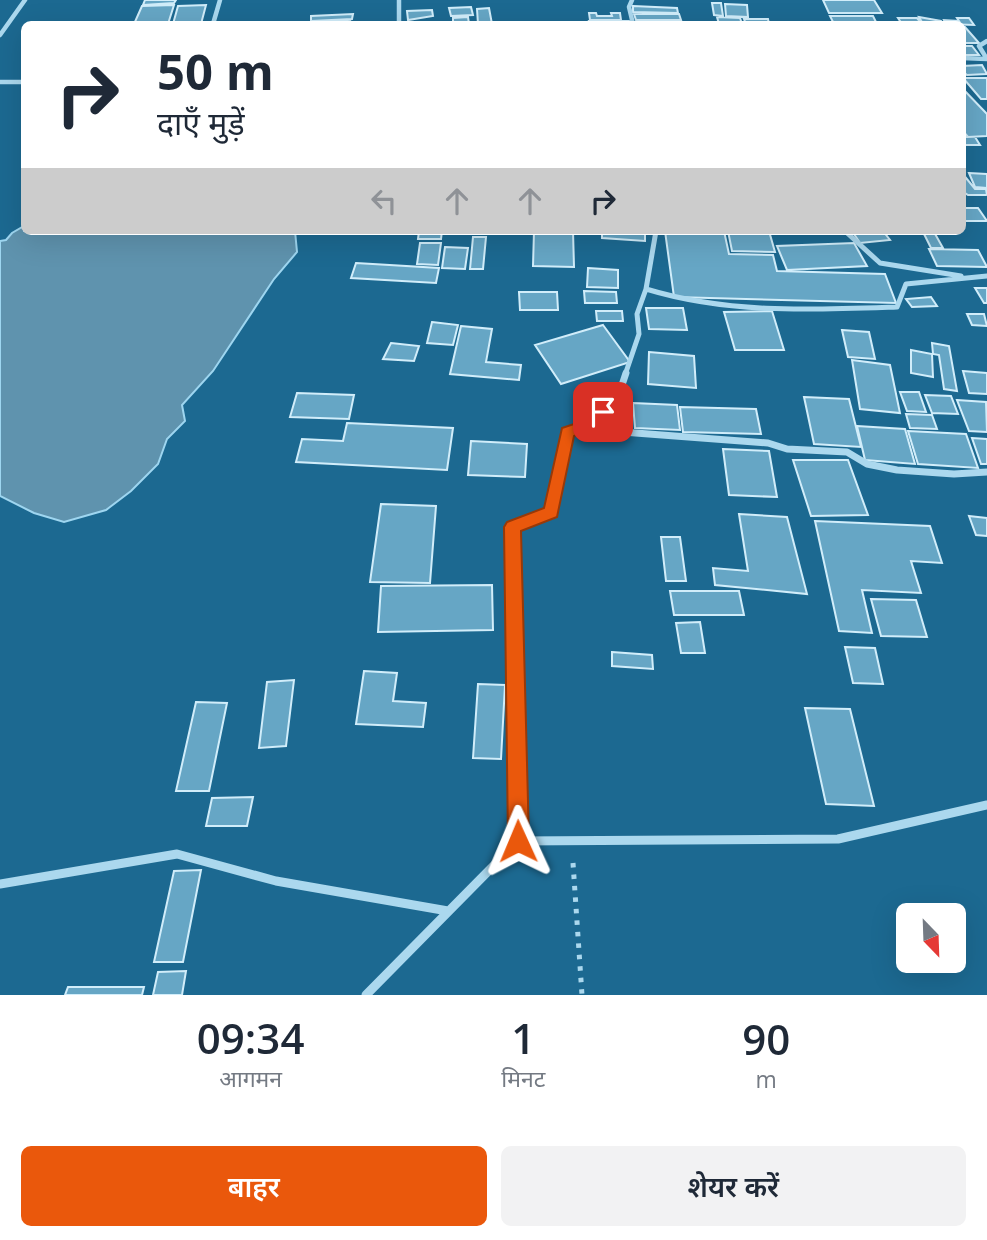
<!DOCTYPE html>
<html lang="hi">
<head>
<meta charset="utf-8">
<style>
	body { margin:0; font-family:"Open Sans","Noto Sans Devanagari",sans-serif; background:#f2f2f3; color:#1f2937; height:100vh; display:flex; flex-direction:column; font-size:26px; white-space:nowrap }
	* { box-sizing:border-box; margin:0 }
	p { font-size:23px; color:#747a83 }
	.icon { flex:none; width:38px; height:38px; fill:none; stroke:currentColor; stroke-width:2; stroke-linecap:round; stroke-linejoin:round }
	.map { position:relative; height:995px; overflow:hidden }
	.sheet { display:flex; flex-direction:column; background:#fff; flex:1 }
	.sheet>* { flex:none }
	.hud { position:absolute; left:21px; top:21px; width:945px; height:214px; border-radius:10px; box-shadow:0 7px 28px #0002; background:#fff; color:#1f2937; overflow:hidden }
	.needle { width:46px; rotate:157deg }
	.buttons { position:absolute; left:896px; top:903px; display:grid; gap:14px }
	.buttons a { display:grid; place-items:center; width:70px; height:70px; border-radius:10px; background:#fff; box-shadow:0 7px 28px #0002; font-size:35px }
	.pin { position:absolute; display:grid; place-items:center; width:60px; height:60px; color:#fff; margin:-30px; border-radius:14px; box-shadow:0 4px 10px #0006 }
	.me { position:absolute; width:77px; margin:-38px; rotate:359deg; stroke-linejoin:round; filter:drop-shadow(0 0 5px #0008) }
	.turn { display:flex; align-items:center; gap:24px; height:147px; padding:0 21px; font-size:32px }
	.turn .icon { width:91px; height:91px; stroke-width:2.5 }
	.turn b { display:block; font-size:49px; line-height:60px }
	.lanes { display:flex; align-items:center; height:66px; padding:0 21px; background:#0003; justify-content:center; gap:35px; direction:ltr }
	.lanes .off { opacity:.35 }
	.eta { display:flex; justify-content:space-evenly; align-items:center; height:119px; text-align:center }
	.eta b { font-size:42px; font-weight:600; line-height:49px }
	.primary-button { display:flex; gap:14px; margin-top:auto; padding:14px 21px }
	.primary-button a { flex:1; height:80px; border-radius:10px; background:#ea580c; color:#fff; font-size:28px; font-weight:600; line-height:80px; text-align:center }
	.primary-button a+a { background:#f2f2f3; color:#1f2937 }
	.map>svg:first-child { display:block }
	.water { fill:#5f93ae; stroke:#9ed6f0; stroke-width:2 }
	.building { fill:#66a6c5; stroke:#d1edfa; stroke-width:2 }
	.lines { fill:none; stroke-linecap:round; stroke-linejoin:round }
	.path { stroke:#abd8ee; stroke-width:5; stroke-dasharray:4.5 7; stroke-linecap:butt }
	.street-far3 { stroke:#abd8ee; stroke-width:4.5 }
	.street-far2 { stroke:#abd8ee; stroke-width:5 }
	.street-far1 { stroke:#abd8ee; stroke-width:7 }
	.street { stroke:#abd8ee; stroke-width:9 }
	.route { fill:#ea580c; stroke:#983908; stroke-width:2 }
</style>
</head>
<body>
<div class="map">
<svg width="987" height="995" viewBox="0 0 987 995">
	<rect width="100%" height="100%" fill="#1c6991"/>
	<path class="water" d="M24,226V231H295L297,252L274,279L213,371L182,405L185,421L167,439L158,464L131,491L106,510L64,522L34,513L0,496V241L6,240L12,233Z"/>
	<path class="building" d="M145,0H176L174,3L143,5Z
		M823,0H874L882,13H829Z
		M712,3H721L723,16L714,15Z
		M725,4L747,5L748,17L726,16Z
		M174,5L168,24H134L142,6Z
		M206,5L201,24H173L178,6Z
		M633,6L677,8L678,13L633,12Z
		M471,7L473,15L451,16L449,8Z
		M489,8L492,24H478L477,9Z
		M432,10L433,16L408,20L407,11Z
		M589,13H596L597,16H612L611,13H620L621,20H590Z
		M353,14L352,19L311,21V16Z
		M634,14H679L681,20H636Z
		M830,16H873L877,24H834Z
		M468,17L469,24H453V18Z
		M717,17L740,18L742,24H719Z
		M919,17L941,21L943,24H923Z
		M898,18H917L922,24H902Z
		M957,18H969L974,25L946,24L944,20L959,21Z
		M744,19H768L769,24H746Z
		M350,21L349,24H312V22Z
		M589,21H629L630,24H590Z
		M639,22H682L683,24H640Z
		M962,27H965L979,43H962Z
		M962,46H972L979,55H962Z
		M982,65L987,74L967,75L962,71V66Z
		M963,78H987V99H981Z
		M962,88L987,114V136L968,137L962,130Z
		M962,134L965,137H975L980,145H962Z
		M962,173L975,189H986L987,195H968L962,191Z
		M969,173L987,174V188L975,187Z
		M962,208H978L987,221H962Z
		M419,231H442L441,239H418Z
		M534,231H573L574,267L533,266Z
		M602,231H645V241L602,238Z
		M665,231H724L729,254L773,255L777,271L885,274L896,303L674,297Z
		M728,231H769L775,252L732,251Z
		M852,231H883L890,240L860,243Z
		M923,232H934L943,248H931Z
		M473,237H486L483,269H470Z
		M420,243H441L438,265L417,264Z
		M854,243L867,266L787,270L777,246Z
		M445,247L468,248L465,269L442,268Z
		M929,249L978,250L987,267L937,266Z
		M356,263L439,268L436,283L351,278Z
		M588,268L618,270V288L587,287Z
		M975,288H987V303H984Z
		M584,291L616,292L617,303H585Z
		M519,292H557L558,310H520Z
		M931,297L937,306L912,307L906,299Z
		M646,308H683L687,330L649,329Z
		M596,311H622L623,321H597Z
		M772,311L784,350H735L724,312Z
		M967,314H984L987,326L972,325Z
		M432,322L458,325L453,345L427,343Z
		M603,325L630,362L561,384L535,345Z
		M461,326L492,329L486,362L521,365L519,380L450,374Z
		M842,330L869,332L875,359L848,357Z
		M391,343L419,346L414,361L383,359Z
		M932,343L949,346L957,391L944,389L939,355L933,354Z
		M911,350L932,354L933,377L911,373Z
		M649,352L694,356L696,388L648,384Z
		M852,360L890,365L900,413L860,409Z
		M963,371L987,373V394L969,393Z
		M900,392H919L926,412L907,411Z
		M297,393L354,395L349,419L290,417Z
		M925,395L951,396L958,414L932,413Z
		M804,397L849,399L861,447L814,444Z
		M957,400L986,402L987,432L969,431Z
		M633,403L677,405L680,430L635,428Z
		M680,407L756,409L761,434L683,432Z
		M906,414L932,415L937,429L910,428Z
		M347,423L453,428L447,470L296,462L302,439L343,441Z
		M857,426L905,429L915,464L865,460Z
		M908,431L966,434L978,468L918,464Z
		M972,438L987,439V464H981Z
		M471,441L527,444L525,477L468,475Z
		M723,449L769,451L777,497L729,495Z
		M793,460H848L868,515L811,516Z
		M381,504L436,506L430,583L370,582Z
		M739,514L787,517L807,594L715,585L713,568L748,571Z
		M969,516L987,518V536L976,535Z
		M815,521L930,526L942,563L911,561L921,593L862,590L872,633L839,631Z
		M661,537H680L686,581H666Z
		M492,585L493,630L378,632L381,586Z
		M670,591H739L744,615H674Z
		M871,599L916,600L927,637L881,636Z
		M700,622L705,653H681L676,623Z
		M845,647L875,648L883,684L853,683Z
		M612,652L652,655L653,669L612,666Z
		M364,671L397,673L393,701L426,703L423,727L356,724Z
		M294,680L286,746L259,748L267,682Z
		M478,684L505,685L501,759L473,758Z
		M196,702L227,703L209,791H176Z
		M805,708L850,709L874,806L826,804Z
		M253,797L247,826H206L212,798Z
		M201,870L183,962H154L174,871Z
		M186,971L182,995H153L158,972Z
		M68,987H144L142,995H65Z"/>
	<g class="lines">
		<path class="path" d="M573,863L582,995"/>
		<path class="street-far3" d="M399,0V24
			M632,0L629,7L633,24
			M213,24L220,0
			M0,35L25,0
			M987,41L979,46L987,59
			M962,58L987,59
			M0,82H24"/>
		<path class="street-far2" d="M845,231L880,263L961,276
			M646,289C728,314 812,310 897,307L906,284L987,276
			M625,375L639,334L637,314L646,289L656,231"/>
		<path class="street-far1" d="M626,373L621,388L594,423L609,431L768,443L787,449L847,452L867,464L897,470L954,474L987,472
			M514,646L512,527L551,512L568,432L594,423"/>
		<path class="street" d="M514,645L518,841
			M0,884L177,854L276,881L448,911
			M366,995L518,841L838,839L987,805"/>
	</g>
	<path class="route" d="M603,407L611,412L599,427L574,436L557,517L521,531L529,841L526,848L518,851L511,848L508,841L504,527L507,522L544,508L562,428L589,419L598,408Z"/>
</svg>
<div class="buttons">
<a><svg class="needle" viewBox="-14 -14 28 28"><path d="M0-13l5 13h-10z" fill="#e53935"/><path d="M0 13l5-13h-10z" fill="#747a83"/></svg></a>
</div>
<div class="pin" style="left:603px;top:412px;background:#d93025"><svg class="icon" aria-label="arrive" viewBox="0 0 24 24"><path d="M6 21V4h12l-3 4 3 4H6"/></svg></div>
<svg class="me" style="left:518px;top:841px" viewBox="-20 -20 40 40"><path d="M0-17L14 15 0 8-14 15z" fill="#ea580c" stroke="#fff" stroke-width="4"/></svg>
<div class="hud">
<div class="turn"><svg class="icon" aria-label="right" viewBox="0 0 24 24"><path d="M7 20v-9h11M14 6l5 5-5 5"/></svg><div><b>50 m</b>दाएँ मुड़ें</div></div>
<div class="lanes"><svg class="icon off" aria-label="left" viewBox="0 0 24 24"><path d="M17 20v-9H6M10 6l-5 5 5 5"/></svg><svg class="icon off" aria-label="ahead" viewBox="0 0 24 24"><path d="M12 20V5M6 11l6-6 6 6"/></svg><svg class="icon off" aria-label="ahead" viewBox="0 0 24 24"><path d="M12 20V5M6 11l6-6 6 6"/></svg><svg class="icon" aria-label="right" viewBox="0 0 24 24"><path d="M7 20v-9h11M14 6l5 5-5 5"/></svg></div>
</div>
</div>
<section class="sheet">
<div class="eta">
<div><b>09:34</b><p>आगमन</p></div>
<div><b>1</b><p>मिनट</p></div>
<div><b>90</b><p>m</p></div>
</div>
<div class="primary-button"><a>बाहर</a><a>शेयर करें</a></div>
</section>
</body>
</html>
